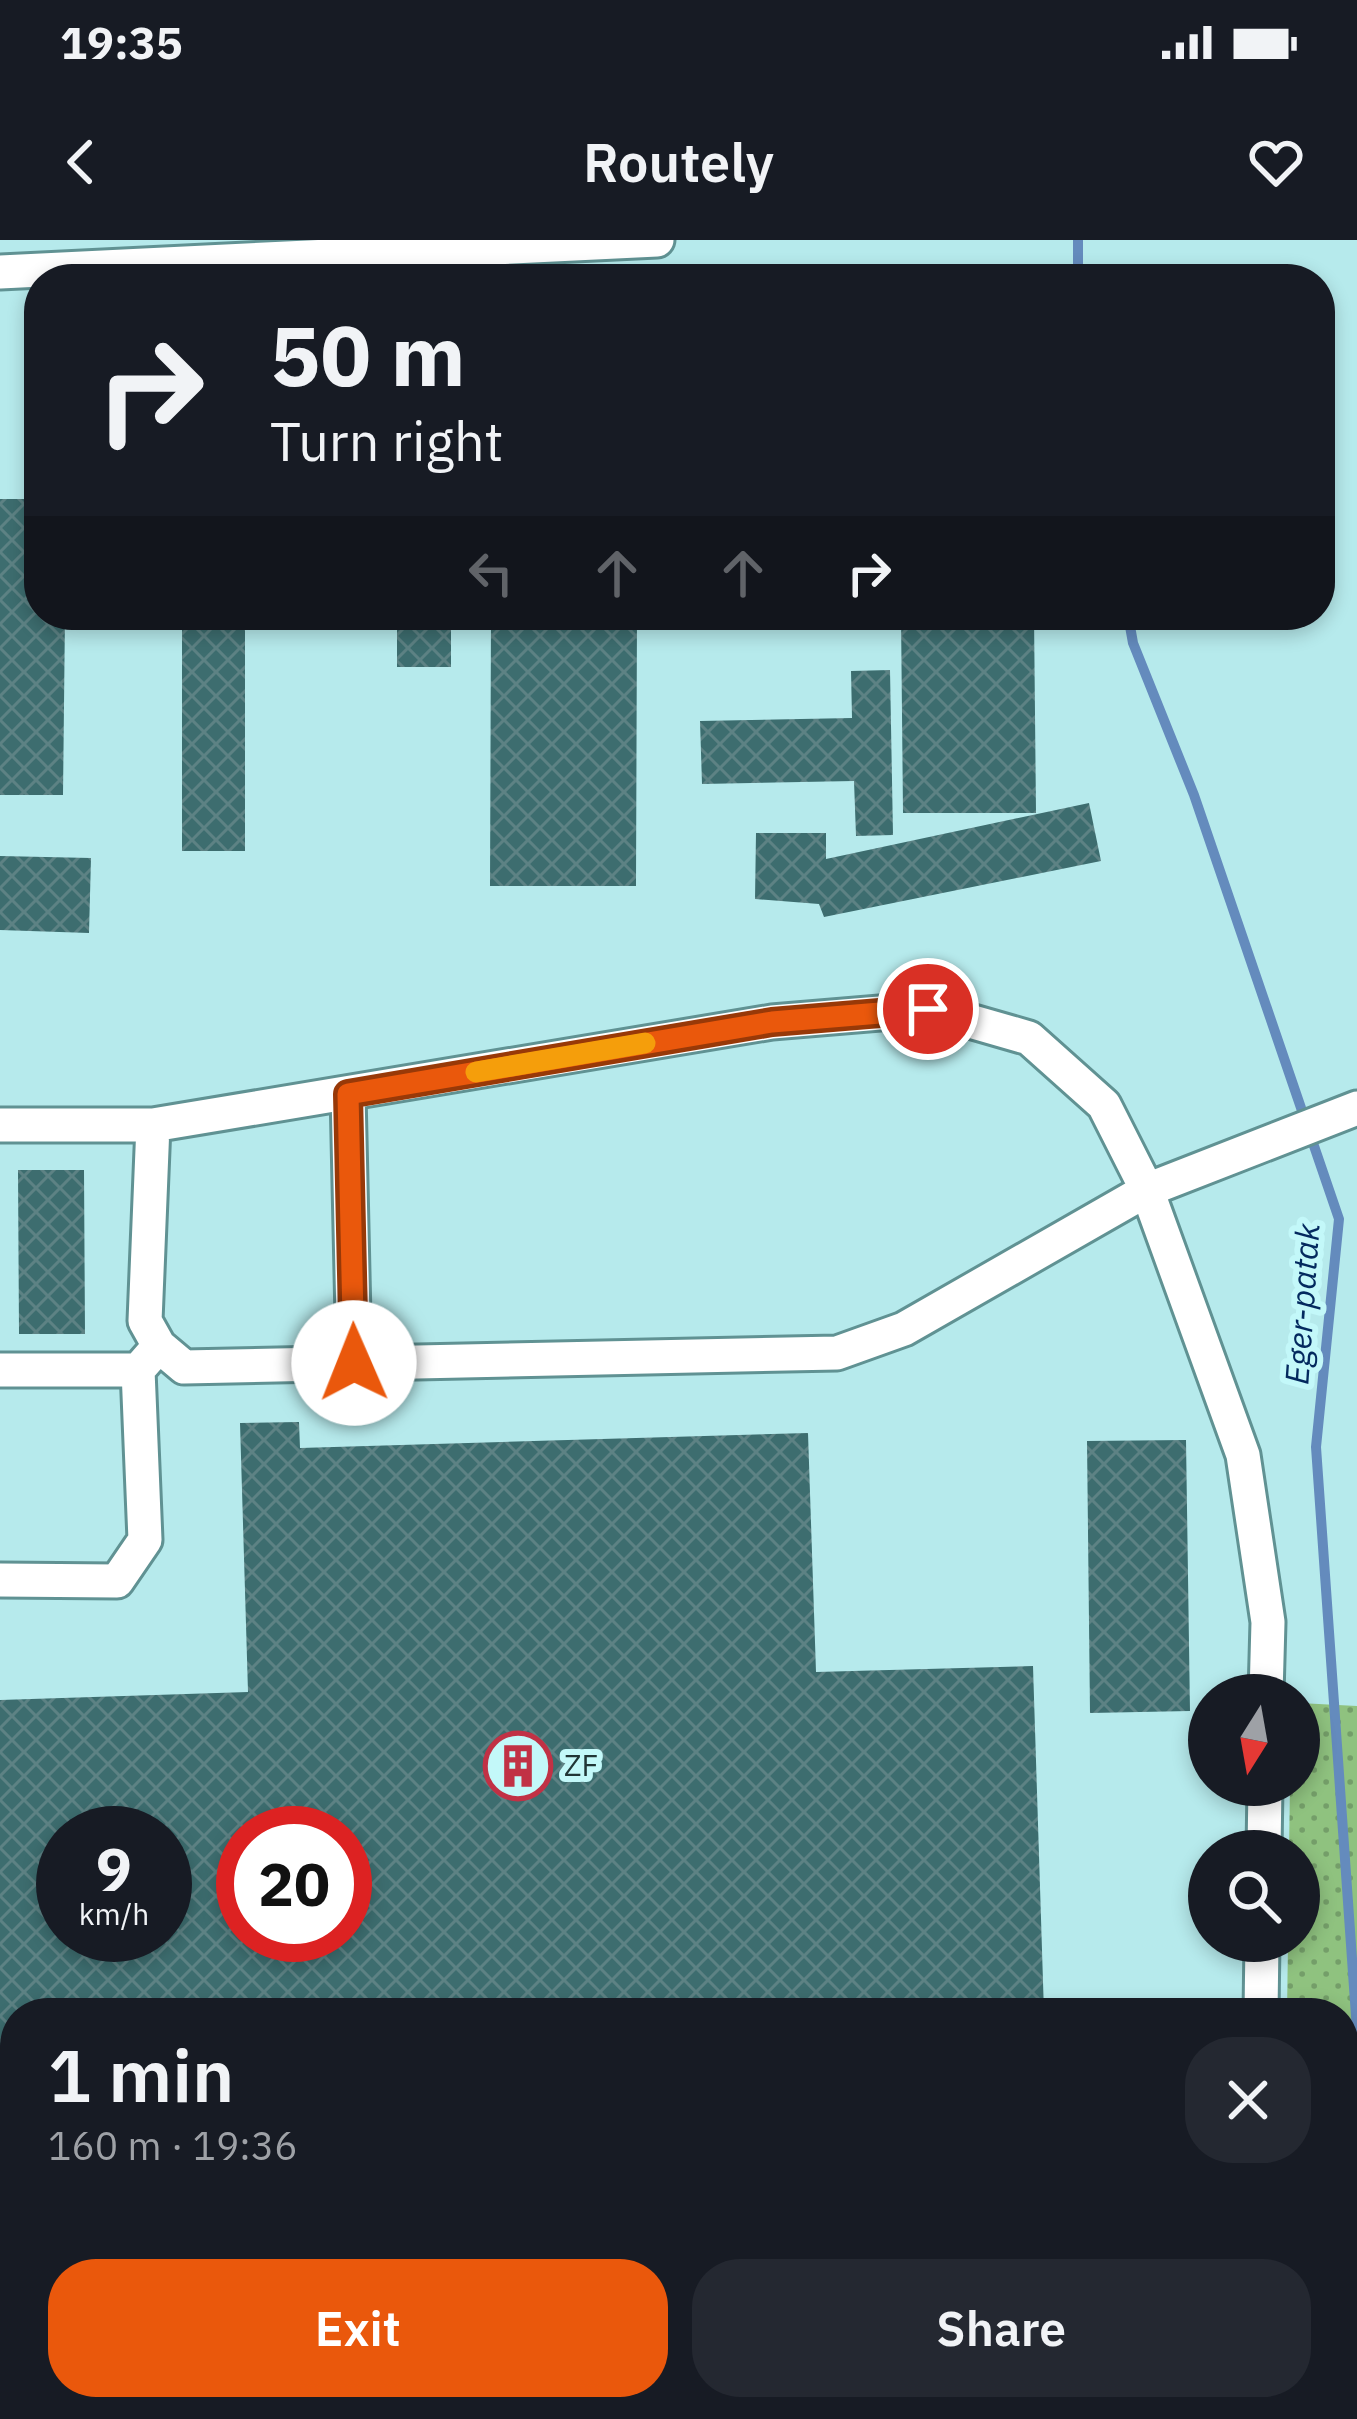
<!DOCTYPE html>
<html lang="en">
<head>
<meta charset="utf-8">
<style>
	body { margin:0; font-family:"IBM Plex Sans",sans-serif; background:#242831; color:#f1f3f6; height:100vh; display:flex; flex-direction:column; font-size:45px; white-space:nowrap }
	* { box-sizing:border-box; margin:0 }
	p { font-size:39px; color:#9ea1a6 }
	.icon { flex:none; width:66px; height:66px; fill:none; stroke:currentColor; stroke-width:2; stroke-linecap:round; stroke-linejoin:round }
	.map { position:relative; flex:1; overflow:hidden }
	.sheet { position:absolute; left:0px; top:1758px; width:1359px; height:423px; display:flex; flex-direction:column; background:#171b24; border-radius:48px 48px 0 0; box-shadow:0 6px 18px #0003 }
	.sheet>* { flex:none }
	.banner { position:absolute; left:24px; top:24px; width:1311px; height:366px; border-radius:48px; box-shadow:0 6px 18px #0003; background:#171b24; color:#f1f3f6; overflow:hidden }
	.needle { width:78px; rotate:191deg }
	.fabs { position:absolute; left:1188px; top:1434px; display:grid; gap:24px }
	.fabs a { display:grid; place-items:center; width:132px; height:132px; border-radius:50%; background:#171b24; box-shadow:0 6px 18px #0003; font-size:60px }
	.speed { position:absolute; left:36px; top:1566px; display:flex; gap:24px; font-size:60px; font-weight:700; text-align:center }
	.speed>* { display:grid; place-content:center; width:156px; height:156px; border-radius:50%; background:#171b24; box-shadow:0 6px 18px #0003; line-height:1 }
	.speed small { font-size:30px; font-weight:400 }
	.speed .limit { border:18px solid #d22; background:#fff; color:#111 }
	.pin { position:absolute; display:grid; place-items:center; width:102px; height:102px; color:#fff; margin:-51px; border:6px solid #fff; border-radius:50%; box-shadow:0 3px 12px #0007 }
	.me { position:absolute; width:132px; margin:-66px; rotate:359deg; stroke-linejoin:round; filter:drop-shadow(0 0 9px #0008) }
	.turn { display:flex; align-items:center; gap:42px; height:252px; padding:0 48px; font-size:54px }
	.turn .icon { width:156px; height:156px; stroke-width:2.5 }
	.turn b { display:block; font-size:84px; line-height:102px }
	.lanes { display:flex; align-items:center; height:114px; padding:0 48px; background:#0003; justify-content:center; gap:60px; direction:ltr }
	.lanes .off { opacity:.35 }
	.round { display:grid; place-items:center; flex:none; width:126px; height:126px; border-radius:48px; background:#242831 }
	.headline { display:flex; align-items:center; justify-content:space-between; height:204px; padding:0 48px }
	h1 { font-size:72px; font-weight:600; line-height:90px }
	.cta { display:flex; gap:24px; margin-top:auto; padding:24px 48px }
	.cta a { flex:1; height:138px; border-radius:48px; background:#ea580c; color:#fff; font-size:48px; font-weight:600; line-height:138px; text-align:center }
	.cta a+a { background:#242831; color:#f1f3f6 }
	.status { display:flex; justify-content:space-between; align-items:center; height:84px; padding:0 60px; background:#171b24; direction:ltr }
	.status svg { height:33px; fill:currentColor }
	header { display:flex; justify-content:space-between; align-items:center; height:156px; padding:0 48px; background:#171b24; font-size:54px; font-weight:600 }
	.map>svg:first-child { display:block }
	.grass { fill:url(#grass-dots) }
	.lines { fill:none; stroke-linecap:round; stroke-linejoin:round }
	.stream { stroke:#648bbd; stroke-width:10 }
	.building { fill:url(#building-cross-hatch); fill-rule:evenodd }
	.minor-casing { stroke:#609293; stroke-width:39 }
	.minor { stroke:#fff; stroke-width:33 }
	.route-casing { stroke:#983908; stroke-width:30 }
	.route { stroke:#ea580c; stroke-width:21 }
	.slow { stroke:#f59e0b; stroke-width:21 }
	.labels { text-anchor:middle; stroke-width:12; stroke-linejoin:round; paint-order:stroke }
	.poi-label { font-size:30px; fill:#203536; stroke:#c3f8f9; text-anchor:start }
	.water-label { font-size:33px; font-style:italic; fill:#03295e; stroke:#c3f8f9 }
</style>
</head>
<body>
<div class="status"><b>19:35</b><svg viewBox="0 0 49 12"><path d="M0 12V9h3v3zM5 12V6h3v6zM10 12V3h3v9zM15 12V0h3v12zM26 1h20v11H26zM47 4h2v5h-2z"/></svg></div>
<header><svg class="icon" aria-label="back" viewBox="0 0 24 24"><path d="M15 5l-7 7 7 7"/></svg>Routely<svg class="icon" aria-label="heart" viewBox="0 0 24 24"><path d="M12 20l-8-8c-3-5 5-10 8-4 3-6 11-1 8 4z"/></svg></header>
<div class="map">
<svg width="1357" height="2179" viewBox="0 0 1357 2179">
	<defs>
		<pattern id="grass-dots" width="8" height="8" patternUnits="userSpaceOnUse" patternTransform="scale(3)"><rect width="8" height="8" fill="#8fc27f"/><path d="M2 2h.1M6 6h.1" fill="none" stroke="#749e69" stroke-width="1.8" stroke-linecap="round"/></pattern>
		<pattern id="building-cross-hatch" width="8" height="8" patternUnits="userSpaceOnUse" patternTransform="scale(3)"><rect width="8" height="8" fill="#3d6d6f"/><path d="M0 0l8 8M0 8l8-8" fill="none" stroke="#5d8284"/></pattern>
	</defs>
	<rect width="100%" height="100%" fill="#b6eaec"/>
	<path class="grass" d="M1299,1463L1357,1466V2179H1283V2166H1344V1773H1287L1288,1701H1299V1611H1289L1290,1545H1299Z"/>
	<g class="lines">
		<path class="stream" d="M1078,0V39
			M1128,375L1133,403L1194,555L1339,979L1316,1207L1357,1790"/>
	</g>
	<path class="building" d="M0,259H39V375H65L63,555H0Z
		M182,375H245V611H182Z
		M397,375H451V427H397Z
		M491,375H637L636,646H490Z
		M703,375H817V379L703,380Z
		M901,375H1034L1036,573H903Z
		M890,430L893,595L856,596L854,541L702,544L700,481L852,478L851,431Z
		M1089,563L1101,621L824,677L819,664L755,659L756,593H826V619Z
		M0,616L91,618L89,693L0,690Z
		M18,930H84L85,1094H19Z
		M299,1182L300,1208L808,1193L816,1432L1033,1426L1044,1773H15V1980H0V1460L248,1452L240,1183ZM63,1593H165V1695H63ZM243,1593H345V1695H243Z
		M1186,1200L1190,1471L1090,1473L1087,1201Z
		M0,2028H15V2078H0Z
		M44,2166H89V2179H44Z
		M393,2166H514V2179H160V2172Z
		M735,2166H1210L1211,2179H639V2169Z"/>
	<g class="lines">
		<defs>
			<path id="minor" d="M0,32L657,0
				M348,853L354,1123
				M0,885H153L772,782L928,769L1029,798L1104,865L1147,950L1243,1215L1268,1382L1266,1455
				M153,885L145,1081L159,1106L184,1127L837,1113L904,1089L1147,950L1357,868
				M0,1130H138
				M0,1340L117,1341L145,1300L138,1130L159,1106
				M1264,1611L1265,1545
				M1261,1773L1262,1701
				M0,2012H15
				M1344,2085H1357
				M124,2166L125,2179
				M1254,2179L1255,2166"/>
		</defs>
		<use href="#minor" class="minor-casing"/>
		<use href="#minor" class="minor"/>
	</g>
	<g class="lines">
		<defs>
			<path id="route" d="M354,1123L348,854L772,782L928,769"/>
		</defs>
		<use href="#route" class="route-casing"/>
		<use href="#route" class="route"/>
		<path class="slow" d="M476,832L645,803"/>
	</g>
	<defs>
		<symbol id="building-ring" viewBox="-11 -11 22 22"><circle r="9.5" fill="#c3f8f9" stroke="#c13145" stroke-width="1.5"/><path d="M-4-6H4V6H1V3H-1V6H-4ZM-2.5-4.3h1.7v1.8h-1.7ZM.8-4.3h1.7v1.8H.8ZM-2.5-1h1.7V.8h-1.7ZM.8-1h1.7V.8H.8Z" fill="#c13145"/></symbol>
	</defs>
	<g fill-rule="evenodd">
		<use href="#building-ring" x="480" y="1488" width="76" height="76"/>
	</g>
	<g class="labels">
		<g class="poi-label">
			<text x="564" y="1536">ZF</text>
		</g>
		<g class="water-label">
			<text transform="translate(1302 1064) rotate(-86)" y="12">Eger-patak</text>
		</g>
	</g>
</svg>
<div class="fabs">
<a><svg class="needle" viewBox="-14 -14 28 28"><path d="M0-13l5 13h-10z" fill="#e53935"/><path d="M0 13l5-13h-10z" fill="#9ea1a6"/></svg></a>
<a><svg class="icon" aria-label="search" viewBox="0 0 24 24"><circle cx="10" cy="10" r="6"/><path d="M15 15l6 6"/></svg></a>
</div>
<div class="speed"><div>9<small>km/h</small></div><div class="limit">20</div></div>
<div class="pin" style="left:928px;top:769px;background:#d93025"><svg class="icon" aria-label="arrive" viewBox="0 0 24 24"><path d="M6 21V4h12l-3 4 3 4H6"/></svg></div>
<svg class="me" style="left:354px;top:1123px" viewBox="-20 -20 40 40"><circle r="19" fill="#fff"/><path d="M0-13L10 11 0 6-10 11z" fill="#ea580c"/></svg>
<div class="banner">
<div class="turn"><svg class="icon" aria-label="right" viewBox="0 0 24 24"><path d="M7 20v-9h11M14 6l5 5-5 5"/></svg><div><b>50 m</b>Turn right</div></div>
<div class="lanes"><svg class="icon off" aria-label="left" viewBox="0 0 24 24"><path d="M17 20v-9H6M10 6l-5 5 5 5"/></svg><svg class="icon off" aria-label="ahead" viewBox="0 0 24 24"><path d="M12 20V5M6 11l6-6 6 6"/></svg><svg class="icon off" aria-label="ahead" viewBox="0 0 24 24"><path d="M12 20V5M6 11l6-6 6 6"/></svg><svg class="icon" aria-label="right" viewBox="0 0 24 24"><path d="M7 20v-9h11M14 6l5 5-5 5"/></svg></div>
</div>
<section class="sheet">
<div class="headline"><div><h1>1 min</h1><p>160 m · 19:36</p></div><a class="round"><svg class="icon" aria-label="close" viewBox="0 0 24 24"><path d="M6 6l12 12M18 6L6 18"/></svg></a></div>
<div class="cta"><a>Exit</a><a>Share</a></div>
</section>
</div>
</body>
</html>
